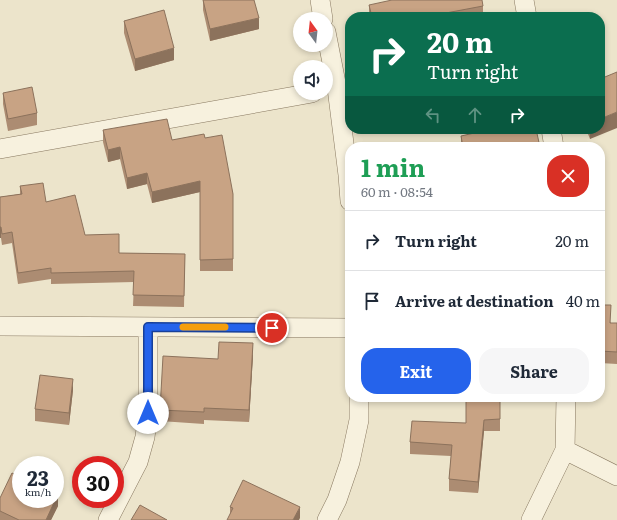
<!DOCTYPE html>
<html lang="en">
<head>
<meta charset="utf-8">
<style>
	body { margin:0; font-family:Literata,serif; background:#f6f6f7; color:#1f2937; height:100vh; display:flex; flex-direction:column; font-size:15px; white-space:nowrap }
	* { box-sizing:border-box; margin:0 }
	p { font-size:13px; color:#747a83 }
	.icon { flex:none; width:22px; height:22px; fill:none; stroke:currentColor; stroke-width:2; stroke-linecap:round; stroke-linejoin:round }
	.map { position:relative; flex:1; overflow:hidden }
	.side { position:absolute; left:345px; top:142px; width:260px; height:260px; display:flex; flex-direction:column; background:#fff; border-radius:16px; box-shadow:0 2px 6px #0003 }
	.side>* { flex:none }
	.guide { position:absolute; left:345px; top:12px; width:260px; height:122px; border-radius:16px; box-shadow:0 2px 6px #0003; background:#0b6e4f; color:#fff; overflow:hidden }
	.needle { width:26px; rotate:345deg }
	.controls { position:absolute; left:293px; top:12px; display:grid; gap:8px }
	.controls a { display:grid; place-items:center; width:40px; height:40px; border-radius:50%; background:#fff; box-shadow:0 2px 6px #0003; font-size:20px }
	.speed { position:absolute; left:12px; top:456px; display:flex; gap:8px; font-size:20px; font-weight:700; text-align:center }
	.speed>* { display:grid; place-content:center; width:52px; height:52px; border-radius:50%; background:#fff; box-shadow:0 2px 6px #0003; line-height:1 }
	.speed small { font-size:10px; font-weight:400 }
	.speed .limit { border:6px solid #d22; background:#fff; color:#111 }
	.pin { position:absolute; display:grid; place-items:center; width:34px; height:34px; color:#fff; margin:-17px; border:2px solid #fff; border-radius:50%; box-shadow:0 1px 4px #0007 }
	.me { position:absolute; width:44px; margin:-22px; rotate:0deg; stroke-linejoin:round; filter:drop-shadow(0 0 3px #0008) }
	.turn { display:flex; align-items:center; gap:14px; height:84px; padding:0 16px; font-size:18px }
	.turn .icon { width:52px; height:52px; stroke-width:2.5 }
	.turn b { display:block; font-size:28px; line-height:34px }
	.lanes { display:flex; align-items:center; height:38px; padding:0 16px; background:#0003; justify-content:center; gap:20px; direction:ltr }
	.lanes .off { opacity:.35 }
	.round { display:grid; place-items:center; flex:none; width:42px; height:42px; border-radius:16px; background:#f6f6f7 }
	.overview { display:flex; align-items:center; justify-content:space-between; height:68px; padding:0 16px }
	h1 { font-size:24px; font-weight:700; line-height:30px; color:#1e9e55 }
	.button { display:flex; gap:8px; margin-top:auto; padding:8px 16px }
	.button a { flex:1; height:46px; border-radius:16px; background:#2563eb; color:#fff; font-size:16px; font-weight:700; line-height:46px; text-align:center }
	.button a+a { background:#f6f6f7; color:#1f2937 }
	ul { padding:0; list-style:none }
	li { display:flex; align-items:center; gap:12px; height:60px; padding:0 16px; border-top:1px solid #e0e1e3 }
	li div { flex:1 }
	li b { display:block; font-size:15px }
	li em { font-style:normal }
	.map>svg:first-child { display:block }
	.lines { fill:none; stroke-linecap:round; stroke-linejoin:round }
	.street-casing { stroke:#887860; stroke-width:20 }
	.street { stroke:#f7f1de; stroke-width:19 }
	.wall { fill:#ac8c72 }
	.shaded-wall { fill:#8c725c }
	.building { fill:#c8a384; stroke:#8c725c }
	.route-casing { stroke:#184099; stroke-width:10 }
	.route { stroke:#2563eb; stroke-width:7 }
	.slow { stroke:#f59e0b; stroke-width:7 }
</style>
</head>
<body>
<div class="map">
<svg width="617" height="520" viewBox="0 0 617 520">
	<rect width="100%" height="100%" fill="#ece4cb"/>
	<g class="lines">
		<defs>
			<path id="street" d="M320,0L323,19
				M524,0L527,17
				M326,32L337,88L348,175L350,201
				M551,129L554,147
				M0,149L312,93
				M0,326L350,328
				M565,450L617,476
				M108,520L138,462L145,437L148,413V327
				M327,520L337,500L350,462L359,420V397
				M531,520L565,450L566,397"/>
		</defs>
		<use href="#street" class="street-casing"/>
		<use href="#street" class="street"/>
	</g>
	<path class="wall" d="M203,0H254L259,29L210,41L203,10Z
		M369,5L483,6V17H369Z
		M124,21L174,60L135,71L124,33Z
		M3,93L37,113V125L8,131L3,104Z
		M586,129H600L590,139Z
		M103,130L172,140L205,138L233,194V271H200V192L152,203L147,184L127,189L120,159L108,162L103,142Z
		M461,136L540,147H461Z
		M20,186L46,202L85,235L119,253L185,254L184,307L133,306L134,282L51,284V279L18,284L12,243L2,245L1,238H0V197L20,194Z
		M600,305L611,323H617V364L600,363Z
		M253,355L249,422L204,420V424L160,421V410L218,359Z
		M73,390L69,425L35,421V409Z
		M500,397V431H484L478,493L449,491V479L451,456L410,454V442L466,423Z
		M0,498L58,506L51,520H0Z
		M230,507L300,518L230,514Z"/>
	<path class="shaded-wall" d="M259,18V29L210,41V29Z
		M174,48V60L135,71V59Z
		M617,112V128L590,139V129H600V119Z
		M120,147V159L108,162V150Z
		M147,173V184L127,189V178Z
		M200,181V192L152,203V192Z
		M0,227H1V238H0Z
		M253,343V355L249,422V410Z
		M73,379V390L69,425V413Z
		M484,420V431L478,493V482Z
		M58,494V506L51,520H46Z
		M300,507V518L299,520H293Z"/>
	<path class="building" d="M203,0H254L259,18L210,29Z
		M392,0H482L483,6L430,16L431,17H372L369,5Z
		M164,10L174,48L135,59L124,21Z
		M617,72V112L600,119V79Z
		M32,87L37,113L8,119L3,93Z
		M167,119L172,140L204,134L205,138L222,135L233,194V259L200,260V181L152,192L147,173L127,178L120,147L108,150L103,130Z
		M492,129H536L540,147H463L461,136Z
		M43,183L46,202L75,195L85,235L119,234V253L185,254L184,296L133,295L134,271L51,273V268L18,273L12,232L2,234L1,227H0V197L22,194L20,186Z
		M600,305H611L610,323H617V352L600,351Z
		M219,342L253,343L249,410L204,408V412L160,410L163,356L218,359Z
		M40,375L73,379L69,413L35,409Z
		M466,397H500V419L484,420L478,482L449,479L452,445L410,442L412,421L466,423Z
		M12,473L21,477V499H55V493L58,494L46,520H19L0,511V498Z
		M243,480L300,507L293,520H227L233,508L230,507Z
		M140,505L167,520H131Z"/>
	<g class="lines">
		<defs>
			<path id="route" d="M148,413V327L272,328"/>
		</defs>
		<use href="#route" class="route-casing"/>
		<use href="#route" class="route"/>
		<path class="slow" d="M183,327H225"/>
	</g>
</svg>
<div class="controls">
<a><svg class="needle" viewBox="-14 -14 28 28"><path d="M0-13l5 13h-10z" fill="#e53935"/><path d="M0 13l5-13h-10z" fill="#747a83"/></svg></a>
<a><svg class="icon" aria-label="sound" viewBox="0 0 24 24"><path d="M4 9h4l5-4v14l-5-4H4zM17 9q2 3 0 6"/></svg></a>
</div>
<div class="speed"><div>23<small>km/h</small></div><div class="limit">30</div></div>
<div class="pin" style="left:272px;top:328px;background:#d93025"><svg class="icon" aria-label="arrive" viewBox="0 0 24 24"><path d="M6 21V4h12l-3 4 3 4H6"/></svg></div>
<svg class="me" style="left:148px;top:413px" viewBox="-20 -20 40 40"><circle r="19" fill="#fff"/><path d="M0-13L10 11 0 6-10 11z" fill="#2563eb"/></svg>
<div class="guide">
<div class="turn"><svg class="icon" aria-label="right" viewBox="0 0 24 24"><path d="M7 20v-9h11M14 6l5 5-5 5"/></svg><div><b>20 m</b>Turn right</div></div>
<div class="lanes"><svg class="icon off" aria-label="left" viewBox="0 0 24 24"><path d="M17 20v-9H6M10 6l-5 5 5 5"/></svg><svg class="icon off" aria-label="ahead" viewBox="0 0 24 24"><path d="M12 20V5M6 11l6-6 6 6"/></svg><svg class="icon" aria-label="right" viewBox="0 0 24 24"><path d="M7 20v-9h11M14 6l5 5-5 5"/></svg></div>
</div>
<section class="side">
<div class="overview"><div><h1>1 min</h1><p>60 m · 08:54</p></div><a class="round" style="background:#d93025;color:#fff"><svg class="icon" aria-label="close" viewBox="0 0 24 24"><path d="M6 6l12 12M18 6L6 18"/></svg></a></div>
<ul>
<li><svg class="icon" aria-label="right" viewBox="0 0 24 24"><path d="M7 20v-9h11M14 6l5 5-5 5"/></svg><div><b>Turn right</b></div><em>20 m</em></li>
<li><svg class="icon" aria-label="arrive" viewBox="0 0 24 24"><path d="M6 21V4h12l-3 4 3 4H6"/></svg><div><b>Arrive at destination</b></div><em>40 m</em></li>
</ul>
<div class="button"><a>Exit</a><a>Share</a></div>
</section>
</div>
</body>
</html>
